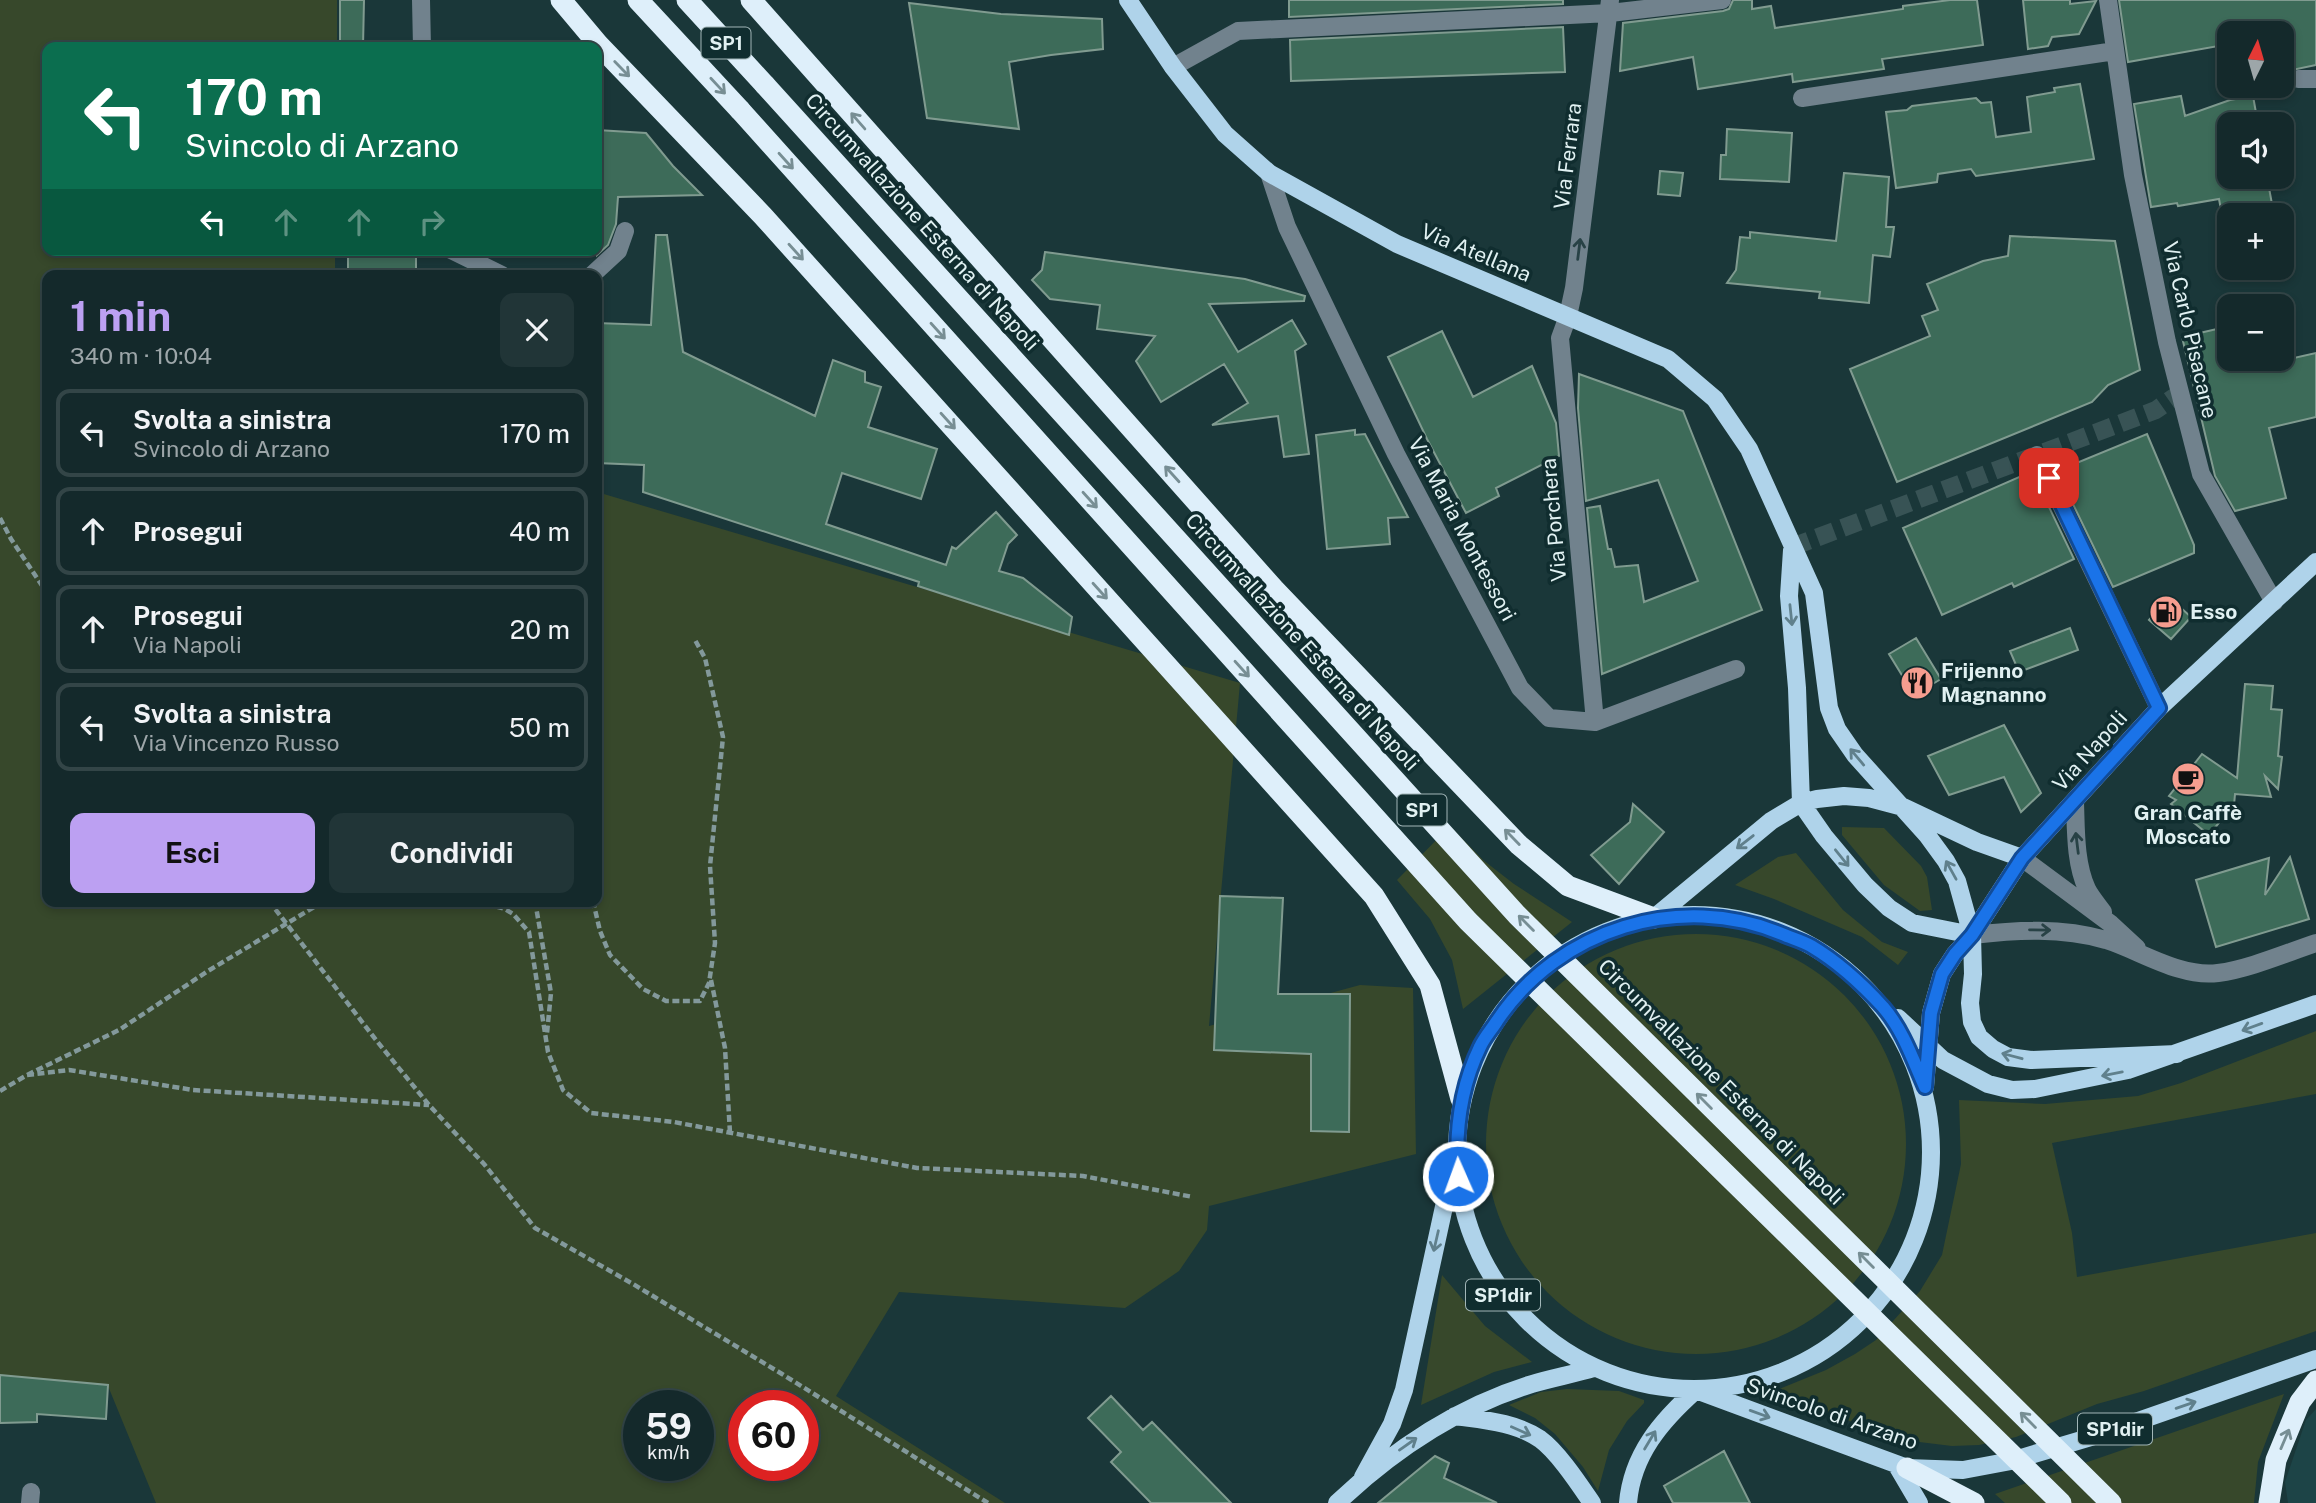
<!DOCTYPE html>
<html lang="it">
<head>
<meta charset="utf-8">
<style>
	body { margin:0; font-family:"Public Sans",sans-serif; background:#213537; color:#f1f3f6; height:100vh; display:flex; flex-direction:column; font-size:26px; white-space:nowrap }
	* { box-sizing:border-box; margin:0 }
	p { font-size:23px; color:#9da6a9 }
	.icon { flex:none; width:38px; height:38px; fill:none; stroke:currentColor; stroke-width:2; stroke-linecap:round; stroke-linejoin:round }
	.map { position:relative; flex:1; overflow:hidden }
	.panel { position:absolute; left:42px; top:270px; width:560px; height:637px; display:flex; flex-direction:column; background:#14292b; border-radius:14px; box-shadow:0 4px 10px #0003,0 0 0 2px #334547 }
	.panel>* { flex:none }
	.top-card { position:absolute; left:42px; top:42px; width:560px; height:214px; border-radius:14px; box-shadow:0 4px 10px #0003,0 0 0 2px #334547; background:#0b6e4f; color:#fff; overflow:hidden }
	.needle { width:46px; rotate:5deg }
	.fabs { position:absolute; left:2217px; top:21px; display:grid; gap:14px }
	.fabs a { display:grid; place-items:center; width:77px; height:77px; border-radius:14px; background:#14292b; box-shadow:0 4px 10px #0003,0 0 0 2px #334547; font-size:35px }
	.speed { position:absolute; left:623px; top:1390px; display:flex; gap:14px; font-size:35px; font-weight:700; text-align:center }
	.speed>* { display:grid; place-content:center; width:91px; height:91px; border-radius:50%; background:#14292b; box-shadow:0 4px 10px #0003,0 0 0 2px #334547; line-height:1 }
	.speed small { font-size:18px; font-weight:400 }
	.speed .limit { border:10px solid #d22; background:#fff; color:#111 }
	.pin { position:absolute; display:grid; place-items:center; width:60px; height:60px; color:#fff; margin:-30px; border-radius:14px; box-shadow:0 4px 10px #0006 }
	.me { position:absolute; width:77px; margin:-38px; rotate:358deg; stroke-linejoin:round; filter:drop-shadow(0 0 5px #0008) }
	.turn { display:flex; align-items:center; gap:24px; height:147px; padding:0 28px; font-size:32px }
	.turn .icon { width:91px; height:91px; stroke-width:2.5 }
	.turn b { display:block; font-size:49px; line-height:60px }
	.lanes { display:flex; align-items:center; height:66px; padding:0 28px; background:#0003; justify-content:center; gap:35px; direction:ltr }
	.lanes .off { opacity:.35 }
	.round { display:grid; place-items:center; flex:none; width:74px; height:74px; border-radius:14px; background:#213537 }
	.head { display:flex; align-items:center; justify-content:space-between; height:119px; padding:0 28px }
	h1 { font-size:42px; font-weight:700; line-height:52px; color:#bca0f2 }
	.button { display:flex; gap:14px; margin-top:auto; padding:14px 28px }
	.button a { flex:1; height:80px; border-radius:14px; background:#bca0f2; color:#111; font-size:28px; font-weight:700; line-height:80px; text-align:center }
	.button a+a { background:#213537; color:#f1f3f6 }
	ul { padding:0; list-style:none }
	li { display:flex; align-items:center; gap:21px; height:88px; margin:0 14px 10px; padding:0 14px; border:4px solid #334547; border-radius:14px }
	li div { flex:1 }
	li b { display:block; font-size:26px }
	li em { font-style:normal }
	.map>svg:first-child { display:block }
	.built { fill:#1d4447 }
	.green { fill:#37482b; fill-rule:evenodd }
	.building { fill:#3d6b59; stroke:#809b90; stroke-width:2 }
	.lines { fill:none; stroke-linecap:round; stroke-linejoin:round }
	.minor-tunnel { stroke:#385355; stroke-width:18; stroke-dasharray:18 9; stroke-linecap:butt }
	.path { stroke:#83999b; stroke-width:4.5; stroke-dasharray:7 3.5; stroke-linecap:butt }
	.minor { stroke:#71828d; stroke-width:18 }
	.major { stroke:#afd3ea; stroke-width:18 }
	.highway { stroke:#deeffa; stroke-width:21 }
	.highway-bridge { stroke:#deeffa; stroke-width:21 }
	.oneway { stroke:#778e94 }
	.oneway2 { stroke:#284246 }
	.oneway3 { stroke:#60808c }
	.route-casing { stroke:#114b97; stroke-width:18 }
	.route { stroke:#1a73e8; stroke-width:12 }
	.labels { text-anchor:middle; stroke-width:7; stroke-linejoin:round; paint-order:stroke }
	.shield { fill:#102d2f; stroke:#a2b6b8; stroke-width:2 }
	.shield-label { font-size:19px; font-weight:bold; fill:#e1f1f2 }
	.street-label { font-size:21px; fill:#e1f1f2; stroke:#102d2f }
	.poi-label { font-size:21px; font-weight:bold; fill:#e1f1f2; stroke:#102d2f; text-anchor:start }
</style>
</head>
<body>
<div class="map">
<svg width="2316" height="1503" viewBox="0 0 2316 1503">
	<rect width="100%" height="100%" fill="#1a3739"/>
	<path class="built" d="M2316,1409V1503H2288L2285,1482L2306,1420Z"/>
	<path class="green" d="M0,0H337V47H47V250H335V275H47V901H597V492L1240,683L1209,1026L1360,985L1413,988L1416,1154L1209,1206L1207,1230L1179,1271L1125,1308L899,1292L836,1396L1005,1503H156L108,1386L0,1376ZM639,1405H698V1465H639ZM744,1405H803V1465H744Z
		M1450,826L1483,860L1514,884L1572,922L1463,1009L1452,960L1430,919L1397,880Z
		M1842,827L1884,828L1921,866L1927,877L1932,910L1920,911L1884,885L1842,835Z
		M1796,853L1843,910L1882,942L1908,952L1898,965L1862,937L1774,899L1735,885L1778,857Z
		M1486 1144a210 210 0 1 1 420 0a210 210 0 1 1-420 0Z
		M2316,1031V1094L2052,1143L2072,1233L2077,1277L2316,1233V1331L2144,1391L2097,1404L2016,1437L1979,1445L1952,1446L1903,1440L1802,1404L1777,1390L1826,1370L1855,1354L1876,1340L1920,1291L1942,1255L1961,1164L1959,1100L2045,1104L2138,1096L2181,1083Z
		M1442,1275L1485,1326L1532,1362L1494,1372L1421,1405Z
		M1567,1389L1619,1391L1644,1400V1403L1627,1421L1609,1450L1598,1491L1583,1467L1555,1434L1535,1418L1509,1405L1541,1392Z
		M2284,1394L2258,1462L2254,1503H2005L1995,1494Z"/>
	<path class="building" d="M340,0H364L363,47H340Z
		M1289,0H1563V4L1289,17Z
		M1733,0H1752V9L1771,6L1775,28L1903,9V6L1950,0H1977L1983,45L1882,59L1884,69L1793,82L1792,74L1698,89L1693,57L1620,71L1623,23L1723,11L1729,9Z
		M2023,0H2070V4L2096,1L2079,34L2052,37L2048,46L2028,49Z
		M2119,0H2316V65L2282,72V33H2230V44L2128,62Z
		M909,3L1001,14L1102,19L1103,49L1051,55L1009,62L1019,129L927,118Z
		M1563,27L1565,72L1291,81L1290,40Z
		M2080,84L2094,159L1976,176L1971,169L1938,174L1937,182L1896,188L1886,112L1907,110L1912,106L1976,98L1981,103L1991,102L1996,137L2031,132L2027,97L2055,92L2054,88Z
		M2181,96L2185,116L2230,100L2253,96L2258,124H2230V177H2267L2274,215H2222L2219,199L2178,206L2177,203L2151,207L2134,104Z
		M1727,129L1792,133L1789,182L1720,179L1721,155H1726Z
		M597,130L646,133L673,166L702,195L618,197L616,224L608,245L597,255Z
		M1660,171L1683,173L1680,196L1658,194Z
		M1844,173L1889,177L1886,227H1894L1890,257L1873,255L1869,303L1819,298L1820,292L1727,283L1736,270L1740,237L1750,238V232L1836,241Z
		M656,235H667L683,352L815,416L833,360L865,372V382L881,387L868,427L937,449L921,499L842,473L826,524L946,565L952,547L956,549L996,512L1017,535L1008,544L999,571L1023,578L1072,617L1069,635L918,586L919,582L643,492L644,465L597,463V323L651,325Z
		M2010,236L2115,241L2140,370L2108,385L2092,402L1897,482L1850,369L1930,336L1922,316L1938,310L1927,284L1983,261L2008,256Z
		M348,250H416V275H348Z
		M1045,252L1245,279L1305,296L1304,301L1209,304L1238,352L1292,320L1306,344L1295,351L1309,454L1284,457L1278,416L1212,425L1248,403L1224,364L1161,402L1136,361L1155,336L1097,329L1100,305L1050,299L1032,280L1042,270Z
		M2230,326V359H2248L2250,368L2316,353V417L2269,428L2286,498L2235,511L2215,476L2182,337Z
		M1442,331L1473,397L1532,366L1556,423L1559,456L1496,488L1499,496L1466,513L1427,439L1388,357Z
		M1579,374L1683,411L1762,610L1602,674L1587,508L1600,506L1608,549H1611L1615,567L1638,565L1644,602L1698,581L1658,480L1586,501L1578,408Z
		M1355,430V435L1365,434L1408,517L1388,518L1390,544L1327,549L1316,435Z
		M2147,434L2194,545V553L2113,587L2057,471Z
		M2026,474L2029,482L2036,480L2074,559L2014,587L2012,583L1942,615L1903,528Z
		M2169,597L2191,617L2171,639L2149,620Z
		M2070,628L2078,650L2019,672L2010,651Z
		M1916,638L1941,679L1914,695L1889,654Z
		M2245,684L2273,686L2271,709L2282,710L2278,756L2282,757L2278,789L2265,776L2271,797L2235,794L2233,817L2222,819L2209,835L2171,804L2176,800L2169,796L2202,754L2237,778Z
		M2004,725L2041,793L2021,812L2004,777L1949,795L1928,756Z
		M1633,804L1664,832L1619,884L1591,855L1630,822Z
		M2290,857L2309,919L2216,947L2196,880L2269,858L2265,895Z
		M1220,896L1283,898L1278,994H1350L1349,1132L1311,1131V1054L1214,1050Z
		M0,1375L108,1385L106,1419L37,1414V1422L0,1423Z
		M1111,1396L1143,1430L1152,1422L1231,1503H1151L1111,1462L1121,1452L1088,1418Z
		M1724,1451L1750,1503H1673L1664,1486Z
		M1435,1456L1449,1463L1444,1478L1497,1503H1378Z"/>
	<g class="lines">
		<path class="minor-tunnel" d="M1792,547L2156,410L2180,393"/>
		<path class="path" d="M0,518L11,539L47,593
			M269,901L376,1040L429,1105L484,1164L535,1228L633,1284L782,1374L988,1503
			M476,901L505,909L513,914L529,932L548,1052L563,1090L591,1113L674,1122L917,1168L1083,1176L1193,1197
			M535,901L551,993L547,1033
			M593,901L600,931L610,955L643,989L666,1001H700L709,983L715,943L710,866L723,737L705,658L695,640
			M711,980L725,1048L730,1133
			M27,1075L69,1070L193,1090L429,1105
			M0,1091L27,1075L119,1030L208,971L324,901"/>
		<path class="minor" d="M421,0L422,47
			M2108,0L2133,175L2167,342L2201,474L2274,602
			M1173,67L1238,31L1610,13L1722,0
			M2298,79H2316
			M1802,98L2115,51
			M1269,173L1287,227L1396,454L1520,688L1549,718L1595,722L1736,669
			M451,250L502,275
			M592,275L618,251L625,231
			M2037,455L2159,708
			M1595,722L1560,338L1568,316L1574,288L1610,0
			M2075,802C2076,830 2075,863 2087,889C2091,897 2098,905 2103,912
			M2022,858L2111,924L2137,948
			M1972,935C2017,930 2061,927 2106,940C2141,951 2180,978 2218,973C2249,969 2286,953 2316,943
			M30,1503L31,1492"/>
		<path class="major" d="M1128,0L1173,67L1225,134L1269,173L1397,244L1668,359L1715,399L1749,449L1814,593L1829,708L1837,729L1855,755L1927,835L1946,861L1957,881L1972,935L1973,974L1970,1003L1972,1022L1979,1037L1993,1049L2008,1057L2031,1060L2177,1054
			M1792,550L1789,596L1797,688L1801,803L1824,836L1865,885L1889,908L1912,923L1972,935
			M1457 1152a237 237 0 1 1 474 0a237 237 0 1 1-474 0Z
			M1654,918L1771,821L1801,803L1817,799L1844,796L1869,798L1903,807L1977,842L2022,858
			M1898,1018L1943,1060L1988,1084L2012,1090L2035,1089L2128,1070L2316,1004
			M1925,1087L1931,1013L1942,974L1955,954L1972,935L2022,858L2159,708L2316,562
			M1455,1416C1483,1420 1515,1422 1540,1439C1558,1452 1579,1484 1592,1503
			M1896,1464L1919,1503
			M1363,1477L1392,1424L1404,1390L1452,1170
			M1337,1503C1393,1450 1457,1407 1532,1384C1552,1378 1574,1374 1594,1368
			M1628,1503C1632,1455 1661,1421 1696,1390L1907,1468L1963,1470L2011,1461L2098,1435L2316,1359"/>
		<path class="highway" d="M561,0L598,44L763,216L1374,896L1430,985L1461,1099
			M638,0L740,110
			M687,0L765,85
			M751,0L1274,589L1519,845L1568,886L1654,918
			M1907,1468L1974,1503
			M2269,1503L2276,1460L2300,1402L2316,1381"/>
		<path class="highway-bridge" d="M765,85L1517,915L2111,1503
			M740,110L1468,921L2061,1503"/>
	</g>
	<defs><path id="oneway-shaft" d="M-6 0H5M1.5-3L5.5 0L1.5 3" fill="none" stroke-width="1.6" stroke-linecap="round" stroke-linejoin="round" transform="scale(1.75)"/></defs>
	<g class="oneway">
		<use href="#oneway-shaft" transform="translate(622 69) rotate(46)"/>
		<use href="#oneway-shaft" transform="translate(718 86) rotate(47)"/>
		<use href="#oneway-shaft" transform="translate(858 121) rotate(-131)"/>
		<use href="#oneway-shaft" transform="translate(786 161) rotate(48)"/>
		<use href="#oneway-shaft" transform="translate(796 252) rotate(48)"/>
		<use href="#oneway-shaft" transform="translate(938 331) rotate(48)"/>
		<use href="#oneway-shaft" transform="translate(948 421) rotate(48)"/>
		<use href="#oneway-shaft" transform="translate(1172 474) rotate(-132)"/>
		<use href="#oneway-shaft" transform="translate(1090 500) rotate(48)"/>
		<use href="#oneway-shaft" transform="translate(1100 591) rotate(48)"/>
		<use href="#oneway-shaft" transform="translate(1242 669) rotate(48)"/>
		<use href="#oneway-shaft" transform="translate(1512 837) rotate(-134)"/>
		<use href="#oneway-shaft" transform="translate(1526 923) rotate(-135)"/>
		<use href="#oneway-shaft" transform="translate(1704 1101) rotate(-135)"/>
		<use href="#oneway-shaft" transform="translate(1866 1260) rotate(-135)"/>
		<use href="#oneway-shaft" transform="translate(2028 1420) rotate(-135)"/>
		<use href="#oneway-shaft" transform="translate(2285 1439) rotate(-67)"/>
	</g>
	<g class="oneway2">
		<use href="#oneway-shaft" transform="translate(1579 249) rotate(-83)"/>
		<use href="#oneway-shaft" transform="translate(2077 843) rotate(-97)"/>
		<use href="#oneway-shaft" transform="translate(2040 930) rotate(1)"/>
	</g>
	<g class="oneway3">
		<use href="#oneway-shaft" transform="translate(1791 615) rotate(84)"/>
		<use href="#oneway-shaft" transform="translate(1857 757) rotate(-130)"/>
		<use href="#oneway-shaft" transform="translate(1745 842) rotate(142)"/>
		<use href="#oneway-shaft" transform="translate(1842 858) rotate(51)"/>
		<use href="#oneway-shaft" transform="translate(1951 870) rotate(-119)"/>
		<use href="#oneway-shaft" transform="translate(2252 1027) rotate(160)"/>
		<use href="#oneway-shaft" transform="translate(2012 1056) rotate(-165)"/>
		<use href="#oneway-shaft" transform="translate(2112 1074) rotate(169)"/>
		<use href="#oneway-shaft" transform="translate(1436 1241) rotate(103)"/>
		<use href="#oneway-shaft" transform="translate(2186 1405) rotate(-19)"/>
		<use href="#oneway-shaft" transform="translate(1760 1414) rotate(20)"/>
		<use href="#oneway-shaft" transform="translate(1521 1431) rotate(24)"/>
		<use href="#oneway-shaft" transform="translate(1650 1440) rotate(-59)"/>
		<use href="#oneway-shaft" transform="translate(1408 1444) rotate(-35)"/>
	</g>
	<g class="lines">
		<defs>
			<path id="route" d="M1458,1176C1455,1132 1460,1088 1480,1047C1484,1038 1492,1029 1497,1021C1558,929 1680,891 1782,934C1791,938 1802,941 1811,946C1838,962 1862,984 1883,1007C1903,1030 1913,1060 1925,1087L1931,1013L1942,974L1955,954L1972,935L2022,858L2159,708L2049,478"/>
		</defs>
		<use href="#route" class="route-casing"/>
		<use href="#route" class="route"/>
	</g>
	<defs>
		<symbol id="fuel-disc" viewBox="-11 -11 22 22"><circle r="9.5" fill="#f59d8f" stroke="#102d2f"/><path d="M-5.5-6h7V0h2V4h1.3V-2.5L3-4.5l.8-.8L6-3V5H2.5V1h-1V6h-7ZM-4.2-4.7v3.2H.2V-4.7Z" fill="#111"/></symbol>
		<symbol id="restaurant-disc" viewBox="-11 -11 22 22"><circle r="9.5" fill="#f59d8f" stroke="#102d2f"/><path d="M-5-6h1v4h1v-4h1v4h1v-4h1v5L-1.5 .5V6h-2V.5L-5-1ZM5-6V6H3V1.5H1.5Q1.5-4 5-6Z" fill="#111"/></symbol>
		<symbol id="cafe-disc" viewBox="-11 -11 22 22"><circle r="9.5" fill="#f59d8f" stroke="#102d2f"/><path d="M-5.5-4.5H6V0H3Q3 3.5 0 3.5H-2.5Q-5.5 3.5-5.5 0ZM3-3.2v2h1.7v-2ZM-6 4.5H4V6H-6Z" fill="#111"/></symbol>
	</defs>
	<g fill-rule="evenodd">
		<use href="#fuel-disc" x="2147" y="593" width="38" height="38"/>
		<use href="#restaurant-disc" x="1898" y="664" width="38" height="38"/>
		<use href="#cafe-disc" x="2169" y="760" width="38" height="38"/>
	</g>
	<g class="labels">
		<g class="shield">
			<rect x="701.5" y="27.5" width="49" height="31" rx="5"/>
			<rect x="1397.5" y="794.5" width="49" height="31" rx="5"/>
			<rect x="1466" y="1279.5" width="74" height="31" rx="5"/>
			<rect x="2078" y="1413.5" width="74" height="31" rx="5"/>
		</g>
		<g class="shield-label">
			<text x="726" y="50">SP1</text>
			<text x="1422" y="817">SP1</text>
			<text x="1503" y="1302">SP1dir</text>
			<text x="2115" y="1436">SP1dir</text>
		</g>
		<g class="street-label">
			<text transform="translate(1568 156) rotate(-83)" y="7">Via Ferrara</text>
			<text transform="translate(922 222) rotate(48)" y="7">Circumvallazione Esterna di Napoli</text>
			<text transform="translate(1476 253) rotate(23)" y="7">Via Atellana</text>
			<text transform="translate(2190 330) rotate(77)" y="7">Via Carlo Pisacane</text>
			<text transform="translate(1554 520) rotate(-95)" y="7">Via Porchera</text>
			<text transform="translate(1462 529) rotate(62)" y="7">Via Maria Montessori</text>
			<text transform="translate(1302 642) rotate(48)" y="7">Circumvallazione Esterna di Napoli</text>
			<text transform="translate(2090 751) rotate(-48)" y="7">Via Napoli</text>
			<text transform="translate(1721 1082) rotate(45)" y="7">Circumvallazione Esterna di Napoli</text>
			<text transform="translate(1832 1414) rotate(19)" y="7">Svincolo di Arzano</text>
		</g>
		<g class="poi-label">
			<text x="2190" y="619">Esso</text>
			<text x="1941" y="678">Frijenno<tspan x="1941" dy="24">Magnanno</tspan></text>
			<text x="2188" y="820" text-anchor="middle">Gran Caffè<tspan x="2188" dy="24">Moscato</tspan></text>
		</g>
	</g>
</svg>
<div class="fabs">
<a><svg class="needle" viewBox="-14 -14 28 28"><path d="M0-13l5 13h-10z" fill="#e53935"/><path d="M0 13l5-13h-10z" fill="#9da6a9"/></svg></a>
<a><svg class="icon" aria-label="sound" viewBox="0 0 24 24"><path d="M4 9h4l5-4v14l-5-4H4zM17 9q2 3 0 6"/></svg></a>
<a>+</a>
<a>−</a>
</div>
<div class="speed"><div>59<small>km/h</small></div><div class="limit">60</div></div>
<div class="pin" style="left:2049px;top:478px;background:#d93025"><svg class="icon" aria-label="arrive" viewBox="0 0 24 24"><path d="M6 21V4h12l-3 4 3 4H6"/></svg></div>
<svg class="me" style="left:1458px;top:1176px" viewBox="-20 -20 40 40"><circle r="17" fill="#1a73e8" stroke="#fff" stroke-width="3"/><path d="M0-11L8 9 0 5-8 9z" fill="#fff"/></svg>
<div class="top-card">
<div class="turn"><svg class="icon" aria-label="left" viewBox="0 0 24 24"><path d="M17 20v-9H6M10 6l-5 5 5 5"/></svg><div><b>170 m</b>Svincolo di Arzano</div></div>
<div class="lanes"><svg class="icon" aria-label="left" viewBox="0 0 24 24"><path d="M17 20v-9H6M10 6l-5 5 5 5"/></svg><svg class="icon off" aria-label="ahead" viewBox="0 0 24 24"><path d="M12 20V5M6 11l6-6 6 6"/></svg><svg class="icon off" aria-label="ahead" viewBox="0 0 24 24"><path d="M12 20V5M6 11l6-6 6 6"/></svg><svg class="icon off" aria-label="right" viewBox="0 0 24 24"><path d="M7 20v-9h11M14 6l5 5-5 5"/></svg></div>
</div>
<section class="panel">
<div class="head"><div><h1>1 min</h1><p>340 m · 10:04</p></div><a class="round"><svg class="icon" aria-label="close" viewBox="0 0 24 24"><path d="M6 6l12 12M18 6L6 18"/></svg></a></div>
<ul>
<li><svg class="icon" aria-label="left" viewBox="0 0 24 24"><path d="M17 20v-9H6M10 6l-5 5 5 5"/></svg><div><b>Svolta a sinistra</b><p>Svincolo di Arzano</p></div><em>170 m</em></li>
<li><svg class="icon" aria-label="ahead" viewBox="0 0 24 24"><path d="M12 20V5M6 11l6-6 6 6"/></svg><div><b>Prosegui</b></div><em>40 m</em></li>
<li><svg class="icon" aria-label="ahead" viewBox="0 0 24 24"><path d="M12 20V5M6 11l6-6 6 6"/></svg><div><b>Prosegui</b><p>Via Napoli</p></div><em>20 m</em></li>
<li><svg class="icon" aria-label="left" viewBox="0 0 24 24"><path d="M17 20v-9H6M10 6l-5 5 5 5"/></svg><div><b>Svolta a sinistra</b><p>Via Vincenzo Russo</p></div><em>50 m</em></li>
</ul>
<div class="button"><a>Esci</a><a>Condividi</a></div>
</section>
</div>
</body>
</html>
